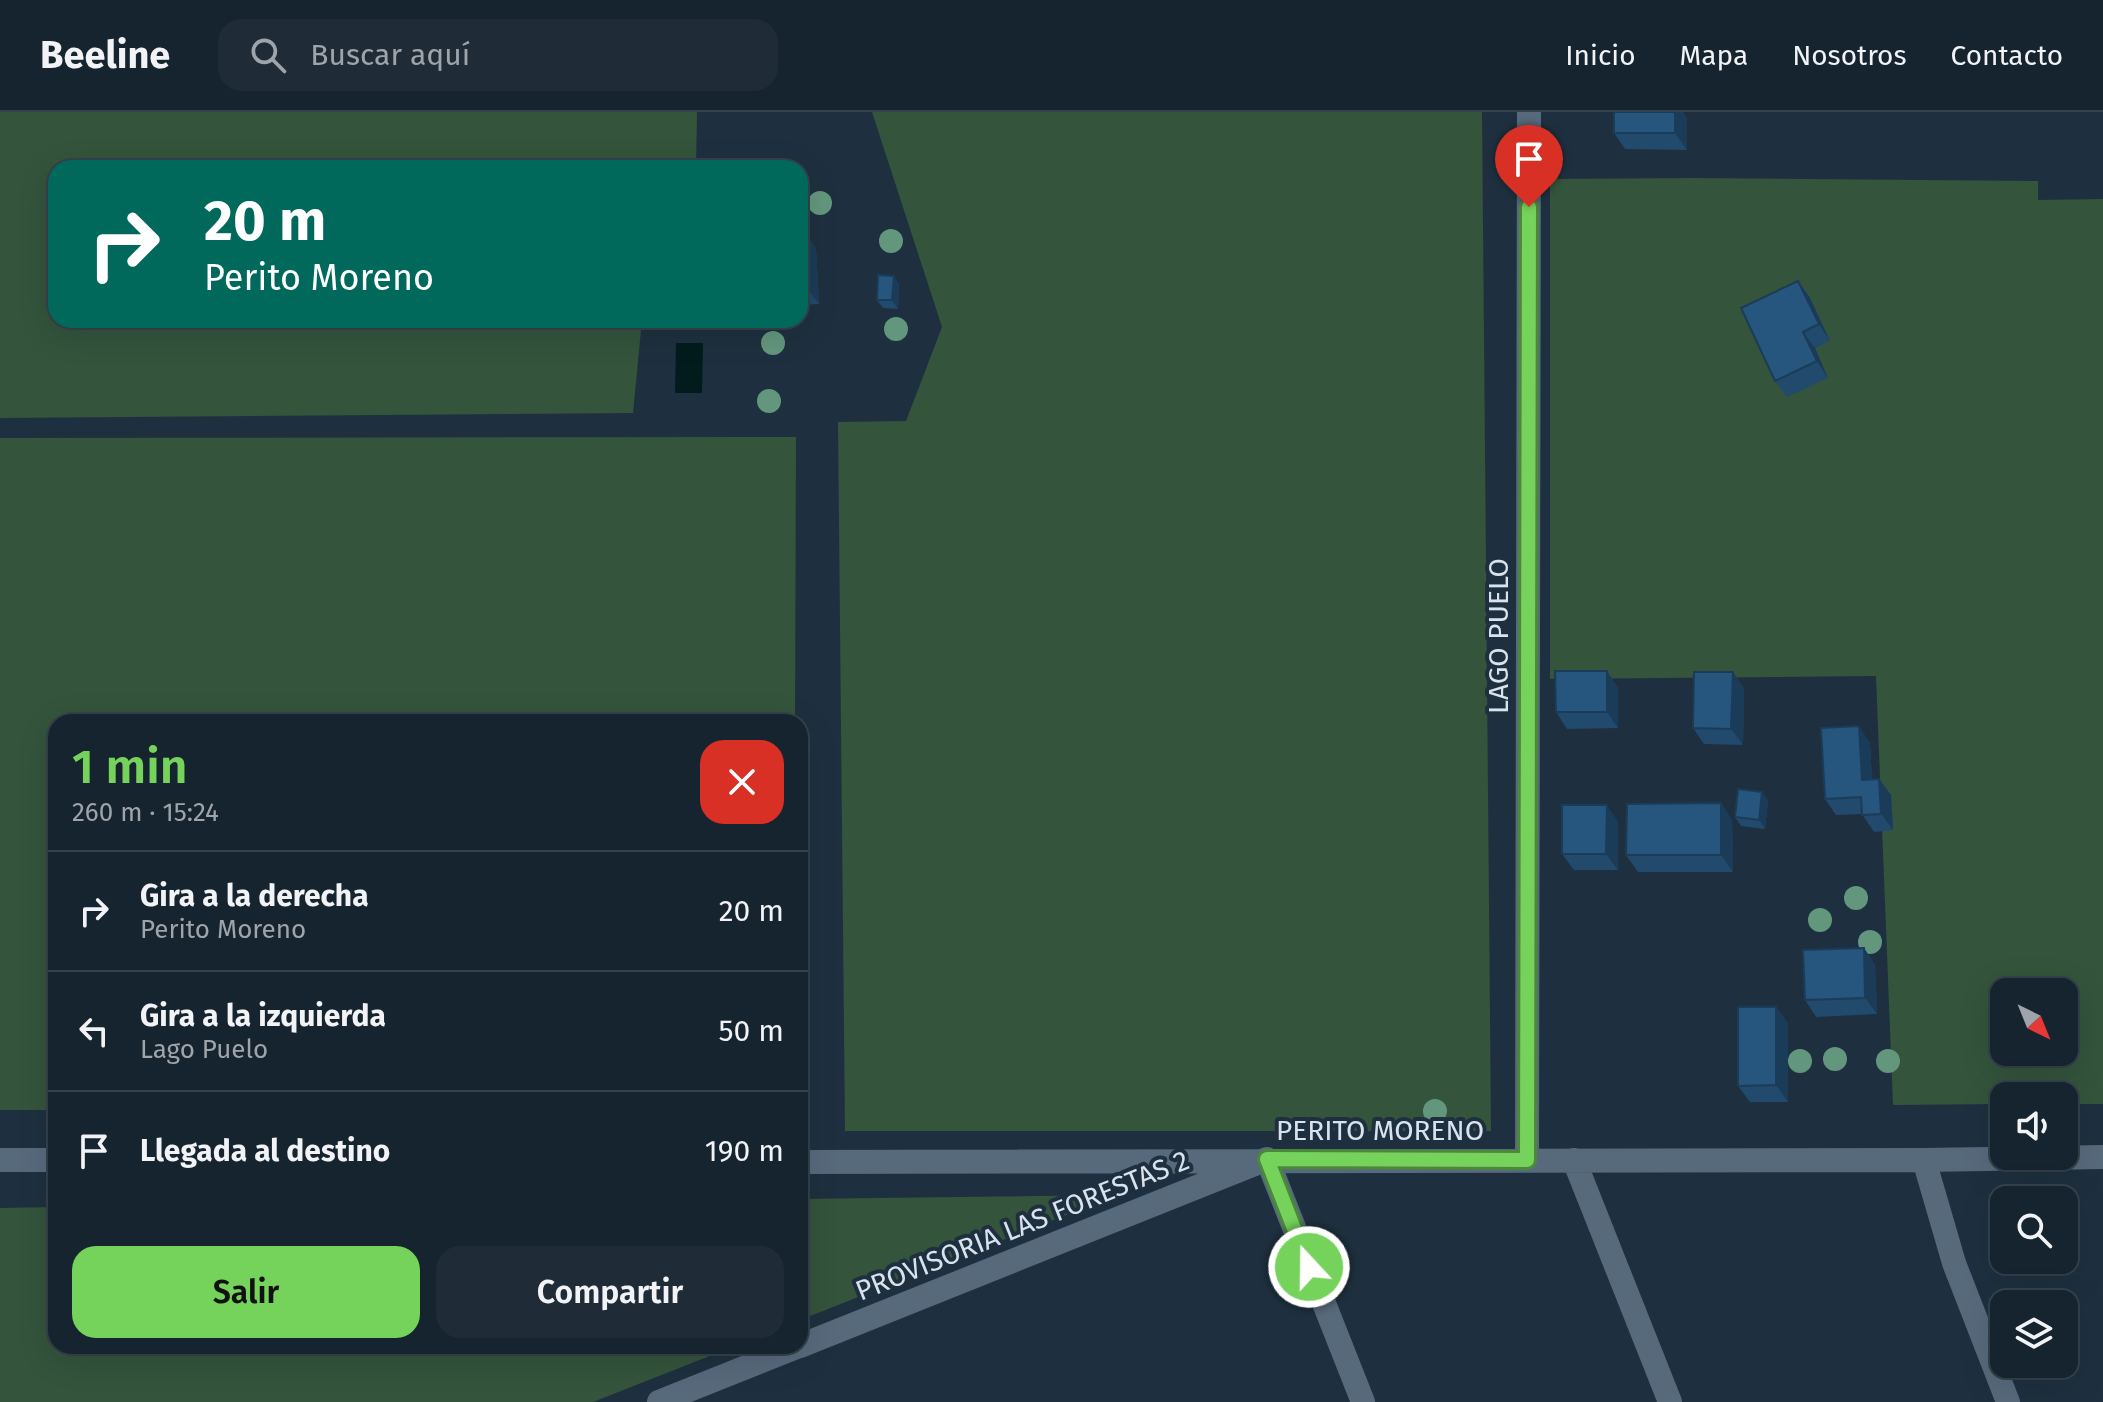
<!DOCTYPE html>
<html lang="es">
<head>
<meta charset="utf-8">
<style>
	body { margin:0; font-family:"Fira Sans",sans-serif; background:#1f2c37; color:#f1f3f6; height:100vh; display:flex; flex-direction:column; font-size:30px; white-space:nowrap }
	* { box-sizing:border-box; margin:0 }
	p { font-size:26px; color:#9ea4aa }
	.icon { flex:none; width:44px; height:44px; fill:none; stroke:currentColor; stroke-width:2; stroke-linecap:round; stroke-linejoin:round }
	.map { position:relative; flex:1; overflow:hidden }
	.panel { position:absolute; left:48px; top:602px; width:760px; height:640px; display:flex; flex-direction:column; background:#16242f; border-radius:24px; box-shadow:0 8px 32px #0002,0 0 0 2px #35414b }
	.panel>* { flex:none }
	.top-card { position:absolute; left:48px; top:48px; width:760px; height:168px; border-radius:24px; box-shadow:0 8px 32px #0002,0 0 0 2px #35414b; background:#00695c; color:#fff; overflow:hidden }
	.needle { width:52px; rotate:137deg }
	.fabs { position:absolute; left:1990px; top:866px; display:grid; gap:16px }
	.fabs a { display:grid; place-items:center; width:88px; height:88px; border-radius:16px; background:#16242f; box-shadow:0 8px 32px #0002,0 0 0 2px #35414b; font-size:40px }
	.pin { position:absolute; display:grid; place-items:center; width:68px; height:68px; color:#fff; margin:-82px -34px; border-radius:50% 50% 50% 0; rotate:-45deg; box-shadow:0 0 8px #0007 }
	.pin .icon { rotate:45deg }
	.me { position:absolute; width:88px; margin:-44px; rotate:339deg; stroke-linejoin:round; filter:drop-shadow(0 0 6px #0008) }
	.turn { display:flex; align-items:center; gap:28px; height:168px; padding:0 24px; font-size:36px }
	.turn .icon { width:104px; height:104px; stroke-width:2.5 }
	.turn b { display:block; font-size:56px; line-height:68px }
	.round { display:grid; place-items:center; flex:none; width:84px; height:84px; border-radius:24px; background:#1f2c37 }
	.overview { display:flex; align-items:center; justify-content:space-between; height:136px; padding:0 24px }
	h1 { font-size:48px; font-weight:600; line-height:60px; color:#75d25b }
	.action { display:flex; gap:16px; margin-top:auto; padding:16px 24px }
	.action a { flex:1; height:92px; border-radius:24px; background:#75d25b; color:#111; font-size:32px; font-weight:600; line-height:92px; text-align:center }
	.action a+a { background:#1f2c37; color:#f1f3f6 }
	ul { padding:0; list-style:none }
	li { display:flex; align-items:center; gap:24px; height:120px; padding:0 24px; border-top:2px solid #35414b }
	li div { flex:1 }
	li b { display:block; font-size:30px }
	li em { font-style:normal }
	header { display:flex; align-items:center; gap:48px; box-sizing:border-box; height:112px; padding:0 40px; background:#16242f; border-bottom:2px solid #35414b }
	header strong { font-size:38px }
	nav { display:flex; gap:44px; margin-inline-start:auto; font-size:28px }
	.search { width:560px; height:72px; background:#1f2c37; display:flex; align-items:center; gap:20px; box-sizing:border-box; padding:0 28px; border-radius:24px; color:#9ea4aa; font-size:30px }
	.map>svg:first-child { display:block }
	.green { fill:#34543c; fill-rule:evenodd }
	.water { fill:#021c1e }
	.lines { fill:none; stroke-linecap:round; stroke-linejoin:round }
	.street { stroke:#576a7c; stroke-width:24 }
	.tree { fill:#63977d }
	.wall { fill:#214a6c }
	.shaded-wall { fill:#1b3c58 }
	.building { fill:#26567d; stroke:#1b3c58; stroke-width:2 }
	.route-casing { stroke:#4c883b; stroke-width:20 }
	.route { stroke:#75d25b; stroke-width:14 }
	.labels { text-anchor:middle; stroke-width:8; stroke-linejoin:round; paint-order:stroke }
	.street-label { font-size:28px; fill:#d8e3ed; stroke:#1e303f }
</style>
</head>
<body>
<header>
<strong>Beeline</strong>
<div class="search"><svg class="icon" aria-label="search" viewBox="0 0 24 24"><circle cx="10" cy="10" r="6"/><path d="M15 15l6 6"/></svg>Buscar aquí</div>
<nav><a>Inicio</a><a>Mapa</a><a>Nosotros</a><a>Contacto</a></nav>
</header>
<div class="map">
<svg width="2103" height="1290" viewBox="0 0 2103 1290">
	<rect width="100%" height="100%" fill="#1e303f"/>
	<path class="green" d="M0,0H697L696,56H56V208H642L633,301L0,306Z
		M872,0H1482L1491,1019H845L838,310L906,309L942,215Z
		M1694,66L2038,69V88L2103,87V992H2064V984H2004V992L1893,993L1876,564L1550,567V67ZM2004,880H2064V940H2004Z
		M796,325L795,610H56V998H0V326Z
		M1117,1083L800,1208V1087Z
		M56,1095V1234H735L593,1290H0V1096Z"/>
	<path class="water" d="M676,231H703L702,281H675Z"/>
	<g class="lines">
		<path class="street" d="M0,1048H56
			M1527,1048L1529,0
			M1574,1048L1670,1290
			M1924,1048L1954,1151L2008,1290
			M800,1050L1924,1048L2103,1045
			M800,1234L1267,1047L1363,1290
			M659,1290L799,1234"/>
	</g>
	<g class="tree">
		<circle cx="820" cy="91" r="12"/>
		<circle cx="891" cy="129" r="12"/>
		<circle cx="896" cy="217" r="12"/>
		<circle cx="773" cy="231" r="12"/>
		<circle cx="769" cy="289" r="12"/>
		<circle cx="1856" cy="786" r="12"/>
		<circle cx="1820" cy="808" r="12"/>
		<circle cx="1870" cy="830" r="12"/>
		<circle cx="1835" cy="947" r="12"/>
		<circle cx="1800" cy="949" r="12"/>
		<circle cx="1888" cy="949" r="12"/>
		<circle cx="1435" cy="999" r="12"/>
	</g>
	<path class="wall" d="M1687,6V38L1625,37L1614,21Z
		M800,120L816,136L819,192L800,193Z
		M894,164L899,172L898,197L883,196L877,188Z
		M1798,169L1810,186L1830,229L1815,236L1828,266L1787,285L1775,269Z
		M1607,559L1618,576V616L1567,617L1556,600Z
		M1733,560L1744,577L1743,633L1704,632L1693,616Z
		M1870,631L1872,667H1879L1891,683L1893,718L1874,720L1862,702L1836,703L1825,687Z
		M1768,688L1765,717L1741,714L1735,705Z
		M1721,691L1732,708L1733,760H1638L1626,743Z
		M1618,710V758H1574L1562,742Z
		M1864,836L1875,853L1877,902L1816,905L1805,888Z
		M1788,911V990H1750L1738,974Z"/>
	<path class="shaded-wall" d="M1675,0H1683L1687,6V38L1675,21Z
		M804,120L816,136L819,192L807,176Z
		M894,164L899,172L898,197L892,188Z
		M1798,169L1810,186L1830,229L1819,212Z
		M1803,220L1815,236L1828,266L1817,249Z
		M1607,559L1618,576V616L1607,600Z
		M1733,560L1744,577L1743,633L1731,617Z
		M1859,614L1870,631L1873,684L1862,668Z
		M1879,667L1891,683L1893,718L1881,702Z
		M1762,680L1768,688L1765,717L1759,708Z
		M1721,691L1732,708L1733,760L1721,743Z
		M1607,693L1618,710V758L1606,742Z
		M1864,836L1875,853L1877,902L1865,886Z
		M1776,895L1788,911V990L1776,973Z"/>
	<path class="building" d="M1614,0H1675V21H1614Z
		M800,120H804L807,176H800Z
		M878,163L894,164L892,188H877Z
		M1798,169L1819,212L1803,220L1817,249L1775,269L1741,196Z
		M1555,559H1607V600H1556Z
		M1694,560H1733L1731,617L1693,616Z
		M1859,614L1862,668L1879,667L1881,702L1862,703L1861,685L1825,687L1821,616Z
		M1738,677L1762,680L1759,708L1735,705Z
		M1721,691V743H1626L1627,692Z
		M1562,693H1607L1606,742H1562Z
		M1864,836L1865,886L1805,888L1803,838Z
		M1738,895H1776V973L1738,974Z"/>
	<g class="lines">
		<defs>
			<path id="route" d="M1309,1155L1267,1047L1527,1048L1529,95"/>
		</defs>
		<use href="#route" class="route-casing"/>
		<use href="#route" class="route"/>
	</g>
	<g class="labels">
		<g class="street-label">
			<text transform="translate(1498 524) rotate(-90)" y="10">LAGO PUELO</text>
			<text x="1380" y="1028">PERITO MORENO</text>
			<text transform="translate(1022 1113) rotate(-22)" y="10">PROVISORIA LAS FORESTAS 2</text>
		</g>
	</g>
</svg>
<div class="fabs">
<a><svg class="needle" viewBox="-14 -14 28 28"><path d="M0-13l5 13h-10z" fill="#e53935"/><path d="M0 13l5-13h-10z" fill="#9ea4aa"/></svg></a>
<a><svg class="icon" aria-label="sound" viewBox="0 0 24 24"><path d="M4 9h4l5-4v14l-5-4H4zM17 9q2 3 0 6"/></svg></a>
<a><svg class="icon" aria-label="search" viewBox="0 0 24 24"><circle cx="10" cy="10" r="6"/><path d="M15 15l6 6"/></svg></a>
<a><svg class="icon" aria-label="layers" viewBox="0 0 24 24"><path d="M12 4l9 5-9 5-9-5zM3 14l9 5 9-5"/></svg></a>
</div>
<div class="pin" style="left:1529px;top:95px;background:#d93025"><svg class="icon" aria-label="arrive" viewBox="0 0 24 24"><path d="M6 21V4h12l-3 4 3 4H6"/></svg></div>
<svg class="me" style="left:1309px;top:1155px" viewBox="-20 -20 40 40"><circle r="17" fill="#75d25b" stroke="#fff" stroke-width="3"/><path d="M0-11L8 9 0 5-8 9z" fill="#fff"/></svg>
<div class="top-card">
<div class="turn"><svg class="icon" aria-label="right" viewBox="0 0 24 24"><path d="M7 20v-9h11M14 6l5 5-5 5"/></svg><div><b>20 m</b>Perito Moreno</div></div>
</div>
<section class="panel">
<div class="overview"><div><h1>1 min</h1><p>260 m · 15:24</p></div><a class="round" style="background:#d93025;color:#fff"><svg class="icon" aria-label="close" viewBox="0 0 24 24"><path d="M6 6l12 12M18 6L6 18"/></svg></a></div>
<ul>
<li><svg class="icon" aria-label="right" viewBox="0 0 24 24"><path d="M7 20v-9h11M14 6l5 5-5 5"/></svg><div><b>Gira a la derecha</b><p>Perito Moreno</p></div><em>20 m</em></li>
<li><svg class="icon" aria-label="left" viewBox="0 0 24 24"><path d="M17 20v-9H6M10 6l-5 5 5 5"/></svg><div><b>Gira a la izquierda</b><p>Lago Puelo</p></div><em>50 m</em></li>
<li><svg class="icon" aria-label="arrive" viewBox="0 0 24 24"><path d="M6 21V4h12l-3 4 3 4H6"/></svg><div><b>Llegada al destino</b></div><em>190 m</em></li>
</ul>
<div class="action"><a>Salir</a><a>Compartir</a></div>
</section>
</div>
</body>
</html>
